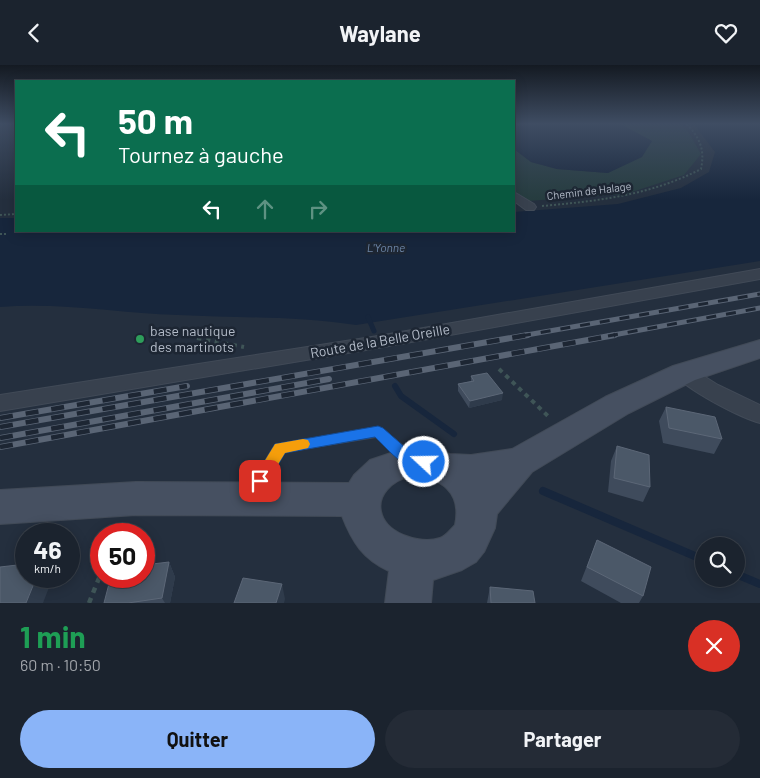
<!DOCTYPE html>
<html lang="fr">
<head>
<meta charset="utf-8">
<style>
	body { margin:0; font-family:Barlow,sans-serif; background:#242b36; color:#f1f3f6; height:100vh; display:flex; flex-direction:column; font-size:19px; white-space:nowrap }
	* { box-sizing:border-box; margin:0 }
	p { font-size:16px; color:#a0a4aa }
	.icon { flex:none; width:28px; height:28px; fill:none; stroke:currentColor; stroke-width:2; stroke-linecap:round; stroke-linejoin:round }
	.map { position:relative; height:538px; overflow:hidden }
	.panel { display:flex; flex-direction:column; background:#1b232e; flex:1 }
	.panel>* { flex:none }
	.banner { position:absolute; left:15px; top:15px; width:500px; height:152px; border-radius:0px; box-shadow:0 2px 12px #0003,0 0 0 1px #39404a; background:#0b6e4f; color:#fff; overflow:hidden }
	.controls { position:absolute; left:695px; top:472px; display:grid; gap:10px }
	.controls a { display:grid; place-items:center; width:50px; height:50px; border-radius:50%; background:#1b232e; box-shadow:0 2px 12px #0003,0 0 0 1px #39404a; font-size:25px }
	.speed { position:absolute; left:15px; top:458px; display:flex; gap:10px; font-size:25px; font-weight:700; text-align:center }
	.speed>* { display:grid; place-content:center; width:65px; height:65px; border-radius:50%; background:#1b232e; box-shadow:0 2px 12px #0003,0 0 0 1px #39404a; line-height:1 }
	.speed small { font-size:12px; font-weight:400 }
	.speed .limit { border:8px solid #d22; background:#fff; color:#111 }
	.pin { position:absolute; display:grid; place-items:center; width:42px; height:42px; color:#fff; margin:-21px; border-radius:10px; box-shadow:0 2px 8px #0006 }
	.me { position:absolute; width:55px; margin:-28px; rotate:291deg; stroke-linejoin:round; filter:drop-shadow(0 0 4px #0008) }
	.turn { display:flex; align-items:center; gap:18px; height:105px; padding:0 20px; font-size:22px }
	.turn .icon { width:65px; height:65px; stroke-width:2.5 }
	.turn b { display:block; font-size:35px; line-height:42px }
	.lanes { display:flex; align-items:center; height:48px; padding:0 20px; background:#0003; justify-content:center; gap:25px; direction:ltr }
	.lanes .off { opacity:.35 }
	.round { display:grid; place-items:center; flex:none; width:52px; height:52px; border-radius:26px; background:#242b36 }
	.overview { display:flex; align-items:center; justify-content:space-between; height:85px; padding:0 20px }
	h1 { font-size:30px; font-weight:700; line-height:38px; color:#1e9e55 }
	.primary-button { display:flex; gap:10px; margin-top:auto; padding:10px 20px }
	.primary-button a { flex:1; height:58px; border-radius:30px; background:#8ab4f8; color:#111; font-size:20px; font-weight:700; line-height:58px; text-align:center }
	.primary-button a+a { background:#242b36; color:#f1f3f6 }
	header { display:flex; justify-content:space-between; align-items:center; height:65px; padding:0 20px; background:#1b232e; font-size:22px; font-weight:700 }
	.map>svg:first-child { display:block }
	.green { fill:#263c3f }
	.water { fill:#17263c }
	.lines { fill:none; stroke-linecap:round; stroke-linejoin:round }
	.stream-far2 { stroke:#17263c; stroke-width:5 }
	.stream-far1 { stroke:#17263c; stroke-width:6 }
	.stream { stroke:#17263c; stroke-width:8 }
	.service-casing { stroke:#414a57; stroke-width:2 }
	.minor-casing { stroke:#414a57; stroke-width:2 }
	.secondary-casing { stroke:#414a57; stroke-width:2 }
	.path-far2 { stroke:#3f5557; stroke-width:2; stroke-dasharray:2 2; stroke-linecap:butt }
	.path-far1 { stroke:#3f5557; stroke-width:4; stroke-dasharray:4.5 4.5; stroke-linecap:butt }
	.path { stroke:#3f5557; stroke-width:4.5; stroke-dasharray:5.5 5.5; stroke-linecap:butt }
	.service { fill:#38414e; fill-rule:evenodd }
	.minor { fill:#38414e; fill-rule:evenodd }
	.secondary { fill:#465061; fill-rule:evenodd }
	.rail-far1-casing { stroke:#5a6575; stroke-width:5 }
	.rail-casing { stroke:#5a6575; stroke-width:6 }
	.rail-far1 { stroke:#1d2633; stroke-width:3; stroke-dasharray:10; stroke-linecap:butt }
	.rail { stroke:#1d2633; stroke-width:4.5; stroke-dasharray:13; stroke-linecap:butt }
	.wall { fill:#3f4b5c }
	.shaded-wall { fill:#2f3b4b }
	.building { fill:#4b5868; stroke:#5c6777 }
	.route { fill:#1a73e8; stroke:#114b97 }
	.slow { fill:#f59e0b }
	.leisure-dot { fill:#2e9e5b; stroke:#1d2633; stroke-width:2 }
	.labels { text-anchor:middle; stroke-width:5; stroke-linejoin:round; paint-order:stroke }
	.far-street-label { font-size:11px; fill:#b4bcc9; stroke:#1d2633 }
	.far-water-label { font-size:12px; font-style:italic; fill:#6d86a8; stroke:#1d2633 }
	.poi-label { font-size:14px; fill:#b4bcc9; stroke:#1d2633; text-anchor:start }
	.street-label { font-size:14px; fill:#b4bcc9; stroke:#1d2633 }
</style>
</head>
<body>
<header><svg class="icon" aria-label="back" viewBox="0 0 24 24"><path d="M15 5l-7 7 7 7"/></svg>Waylane<svg class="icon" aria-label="heart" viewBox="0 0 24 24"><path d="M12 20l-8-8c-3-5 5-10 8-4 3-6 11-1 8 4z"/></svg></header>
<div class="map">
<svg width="760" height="538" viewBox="0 0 760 538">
	<rect width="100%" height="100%" fill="#242f3e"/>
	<path class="green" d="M620,59H681L688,66L701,89L684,110L626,129L514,137V84L531,97L557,104L608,108L652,76Z"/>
	<path class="water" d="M559,59H620L652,76L642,92L608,108L557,104L531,97L514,84V61Z
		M694,59H760V196L356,260C297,251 238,253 178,250C119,248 59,237 0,242V153H16V166H514V147L618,139L681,123L709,107L715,87Z"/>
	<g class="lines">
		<path class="stream-far2" d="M368,252L374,266"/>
		<path class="stream-far1" d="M395,321L401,331L454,369"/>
		<path class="stream" d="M543,426L704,495
			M736,509L760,519"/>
		<defs>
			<path id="service" d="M378,362L382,364L414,390L416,394L414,398L409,399L404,398L376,372L284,387L258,432L253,434L248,432L246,428L248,424L275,380Z"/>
			<path id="minor" d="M514,127L534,139L536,142L534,145H526L514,136Z
				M760,204V214L378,283L0,346V330L378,271Z
				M684,301L691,303L718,320L760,340V358C741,353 684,324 674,308L677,303Z"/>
			<path id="secondary" d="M760,275V293L695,315L629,348L532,407L497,449L495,463L484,487L476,497L462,505L433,515L431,538H385L389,506C363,494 352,477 342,451L136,450L0,459V425L136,417L349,418L354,410L370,395L403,384L426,383L450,389L471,390L512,384L605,332L673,301ZM411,411C441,412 462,427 455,460C450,465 446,471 440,473C422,479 389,470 382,450C375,430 393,415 411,411Z"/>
		</defs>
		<use href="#service" class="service-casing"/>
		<use href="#minor" class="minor-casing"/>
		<use href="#secondary" class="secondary-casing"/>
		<path class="path-far2" d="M542,141C598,136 651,130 701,104C705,84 700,74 687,59
			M0,150L16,149
			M0,169H7"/>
		<path class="path-far1" d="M197,273L244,282
			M499,304L550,353"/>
		<path class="path" d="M117,469L121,460
			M89,538L101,508"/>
		<use href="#service" class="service"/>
		<use href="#minor" class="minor"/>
		<use href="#secondary" class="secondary"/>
		<defs>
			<path id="rail-far1" d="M521,271L760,229
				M608,271L760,243"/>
			<path id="rail" d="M0,353L187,321
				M0,362L528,270
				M0,373L329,314
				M0,382L615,270"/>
		</defs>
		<use href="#rail-far1" class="rail-far1-casing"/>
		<use href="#rail" class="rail-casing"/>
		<use href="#rail-far1" class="rail-far1"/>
		<use href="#rail" class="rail"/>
	</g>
	<path class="wall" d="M471,311L502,335L469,343L458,326V319L471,316Z
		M666,342L722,374L714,389L663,378L659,356Z
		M617,381L650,422L643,437L608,427L611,396Z
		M597,475L643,531L639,538H621L581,516Z
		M169,497L175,512L170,538H104Z
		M490,522L535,538H487Z"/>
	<path class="shaded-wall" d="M503,328L502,335L469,343L470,336Z
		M169,497L175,512L170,538H165L162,533Z
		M37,511H53V512L43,538H26Z
		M282,519L285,534L284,538H276Z"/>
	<path class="building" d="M487,308L503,328L470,336L458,319L474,316L471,311Z
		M666,342L715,352L722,374L669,363Z
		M617,381L649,390L650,422L614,413Z
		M597,475L651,502L643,531L587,502Z
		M169,497L162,533L128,538H104L111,511H144V500Z
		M26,499V511H37L26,538H0V502Z
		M243,513L282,519L276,538H234Z
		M490,522L533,526L535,538H491Z"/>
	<linearGradient id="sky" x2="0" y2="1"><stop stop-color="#141a22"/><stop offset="0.44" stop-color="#3f4d63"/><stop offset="1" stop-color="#3f4d63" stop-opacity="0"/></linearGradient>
	<rect width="760" height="134" fill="url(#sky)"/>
	<path class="route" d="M378,361L383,363L415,391L429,393L432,397L429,401C406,409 391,387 375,372L285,388L266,420L260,422L255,420L253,416L275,379Z"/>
	<path class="slow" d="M303,374L308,375L310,379L308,383L285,388L277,401L272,403L266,401L264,397L275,379Z"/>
	<circle class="leisure-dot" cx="140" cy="274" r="5"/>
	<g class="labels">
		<g class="far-street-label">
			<text transform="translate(589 126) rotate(-7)" y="4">Chemin de Halage</text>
		</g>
		<g class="far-water-label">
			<text x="386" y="187">L'Yonne</text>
		</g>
		<g class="poi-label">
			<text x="150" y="271">base nautique<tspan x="150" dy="16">des martinots</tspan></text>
		</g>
		<g class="street-label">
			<text transform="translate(380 276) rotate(-10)" y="5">Route de la Belle Oreille</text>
		</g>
	</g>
</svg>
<div class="controls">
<a><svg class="icon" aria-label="search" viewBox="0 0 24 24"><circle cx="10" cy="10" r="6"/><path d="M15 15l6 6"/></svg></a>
</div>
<div class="speed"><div>46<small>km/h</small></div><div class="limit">50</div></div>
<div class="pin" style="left:260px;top:416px;background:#d93025"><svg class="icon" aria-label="arrive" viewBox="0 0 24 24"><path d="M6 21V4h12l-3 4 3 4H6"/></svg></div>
<svg class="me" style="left:424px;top:397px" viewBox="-20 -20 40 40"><circle r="17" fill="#1a73e8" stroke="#fff" stroke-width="3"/><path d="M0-11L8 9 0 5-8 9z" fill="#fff"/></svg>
<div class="banner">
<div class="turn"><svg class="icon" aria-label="left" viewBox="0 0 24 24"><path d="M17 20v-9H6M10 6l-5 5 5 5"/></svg><div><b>50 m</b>Tournez à gauche</div></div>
<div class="lanes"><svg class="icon" aria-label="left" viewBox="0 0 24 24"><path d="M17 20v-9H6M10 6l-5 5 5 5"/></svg><svg class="icon off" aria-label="ahead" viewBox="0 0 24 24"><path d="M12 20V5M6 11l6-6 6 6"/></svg><svg class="icon off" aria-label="right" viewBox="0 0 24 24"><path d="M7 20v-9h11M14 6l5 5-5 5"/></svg></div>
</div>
</div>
<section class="panel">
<div class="overview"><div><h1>1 min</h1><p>60 m · 10:50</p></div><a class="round" style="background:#d93025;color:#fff"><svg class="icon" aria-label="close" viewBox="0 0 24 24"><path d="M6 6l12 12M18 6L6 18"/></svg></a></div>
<div class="primary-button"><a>Quitter</a><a>Partager</a></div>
</section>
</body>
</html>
